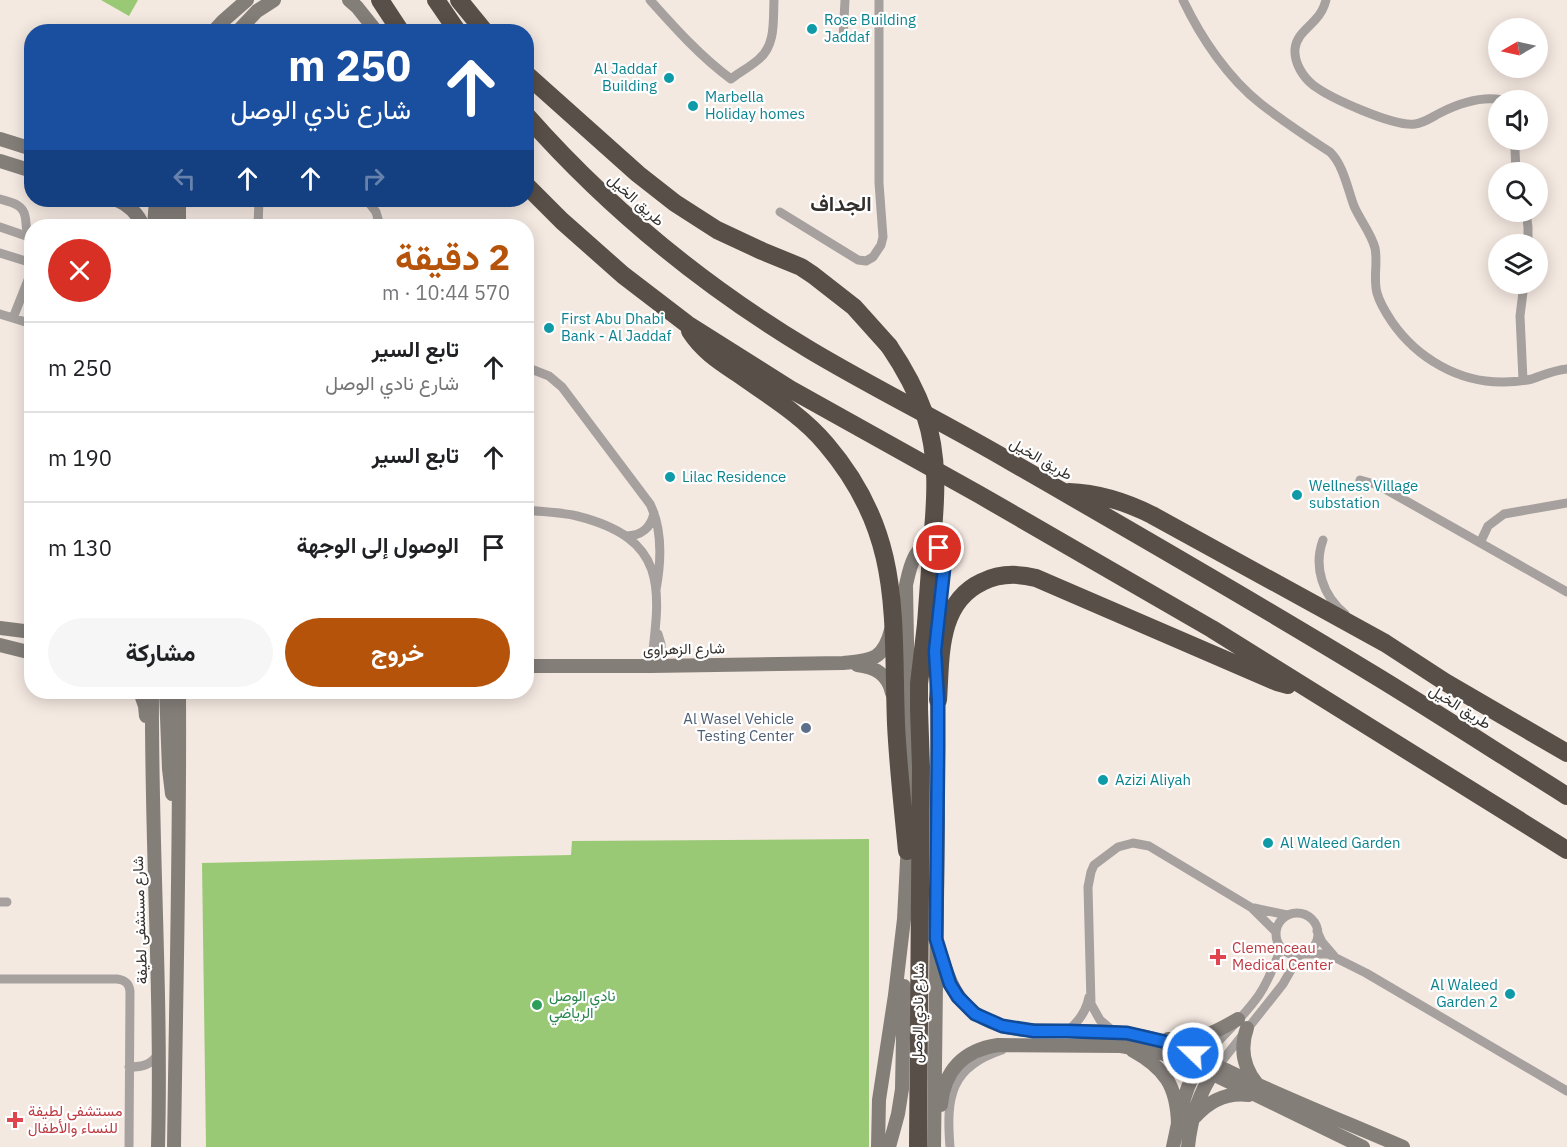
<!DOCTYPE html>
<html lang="ar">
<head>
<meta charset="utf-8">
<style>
	body { margin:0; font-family:"IBM Plex Sans",Vazirmatn,sans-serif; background:#f6f6f6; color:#202124; direction:rtl; height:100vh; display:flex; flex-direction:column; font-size:22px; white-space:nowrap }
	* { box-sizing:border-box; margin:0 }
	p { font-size:20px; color:#757577 }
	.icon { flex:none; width:33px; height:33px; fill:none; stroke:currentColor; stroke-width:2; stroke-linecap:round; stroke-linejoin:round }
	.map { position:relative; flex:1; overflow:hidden; direction:ltr }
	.sheet { position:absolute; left:24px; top:219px; width:510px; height:480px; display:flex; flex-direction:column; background:#fff; border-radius:24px; box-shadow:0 3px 15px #0003; direction:rtl }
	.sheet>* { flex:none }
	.banner { position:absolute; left:24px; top:24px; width:510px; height:183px; border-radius:24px; box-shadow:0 3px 15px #0003; direction:rtl; background:#1a4fa0; color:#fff; overflow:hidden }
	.needle { width:39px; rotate:261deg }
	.controls { position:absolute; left:1488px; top:18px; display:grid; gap:12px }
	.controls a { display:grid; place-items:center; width:60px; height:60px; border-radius:50%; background:#fff; box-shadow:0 3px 15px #0003; font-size:30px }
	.pin { position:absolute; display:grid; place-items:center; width:51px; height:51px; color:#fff; margin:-26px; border:3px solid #fff; border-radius:50%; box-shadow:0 2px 6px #0007 }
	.me { position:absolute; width:66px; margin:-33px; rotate:292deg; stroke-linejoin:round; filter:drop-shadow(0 0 4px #0008) }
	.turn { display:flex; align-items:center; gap:21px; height:126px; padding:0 24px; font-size:27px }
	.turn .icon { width:78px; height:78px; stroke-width:2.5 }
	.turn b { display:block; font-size:42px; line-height:51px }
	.lanes { display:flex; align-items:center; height:57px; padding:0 24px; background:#0003; justify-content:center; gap:30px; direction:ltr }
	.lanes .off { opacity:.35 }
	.round { display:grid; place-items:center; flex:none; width:63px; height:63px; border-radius:32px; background:#f6f6f6 }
	.head { display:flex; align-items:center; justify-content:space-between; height:102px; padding:0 24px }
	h1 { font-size:36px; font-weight:700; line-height:45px; color:#b45309 }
	.button { display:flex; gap:12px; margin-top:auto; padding:12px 24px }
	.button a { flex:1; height:69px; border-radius:36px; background:#b45309; color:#fff; font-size:24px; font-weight:700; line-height:69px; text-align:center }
	.button a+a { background:#f6f6f6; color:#202124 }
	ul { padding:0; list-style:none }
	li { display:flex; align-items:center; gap:18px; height:90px; padding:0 24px; border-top:2px solid #e0e0e0 }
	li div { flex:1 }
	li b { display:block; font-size:22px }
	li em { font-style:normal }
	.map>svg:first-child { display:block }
	.green { fill:#9ac975 }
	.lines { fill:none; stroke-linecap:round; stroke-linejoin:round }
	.street { stroke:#a6a19e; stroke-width:9 }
	.secondary { stroke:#847e79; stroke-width:14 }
	.highway { stroke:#584f48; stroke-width:18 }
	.highway-bridge { stroke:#584f48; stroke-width:18 }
	.route-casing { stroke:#114b97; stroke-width:15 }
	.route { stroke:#1a73e8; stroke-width:10 }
	.culture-dot { fill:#0f9aa8; stroke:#fff; stroke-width:2 }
	.service-dot { fill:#5c6f8a; stroke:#fff; stroke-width:2 }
	.health-dot { fill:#e0444e; stroke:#fff; stroke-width:2 }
	.leisure-dot { fill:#2e9e5b; stroke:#fff; stroke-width:2 }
	.labels { text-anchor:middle; stroke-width:4.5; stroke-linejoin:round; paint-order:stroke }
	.culture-label { font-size:15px; fill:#0d838f; stroke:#fff; text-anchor:start }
	.street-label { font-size:15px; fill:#332f2c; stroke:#fff }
	.service-label { font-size:15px; fill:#4e5e75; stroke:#fff; text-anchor:end }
	.health-label { font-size:15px; fill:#be3a42; stroke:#fff; text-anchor:start }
	.leisure-label { font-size:15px; fill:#27864d; stroke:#fff; text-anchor:start }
	.district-label { font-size:21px; font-weight:bold; fill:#332f2c; stroke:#fff }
</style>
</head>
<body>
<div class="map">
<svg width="1567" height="1147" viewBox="0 0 1567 1147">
	<rect width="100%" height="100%" fill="#f4e9e1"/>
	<path class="green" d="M101,0H138L129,16Z
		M869,839V1147H206L202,863L571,855L572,841Z"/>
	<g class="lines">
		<path class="street" d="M650,0C675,28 701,57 731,79C740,72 750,67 759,59C776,45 773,20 774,0
			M1183,0C1201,38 1228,78 1261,104C1283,121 1307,137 1330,152C1343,164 1348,190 1354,206C1360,220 1371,233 1375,248C1378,263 1373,278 1377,293C1380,304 1386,313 1392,322C1417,358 1459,383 1504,382C1513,382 1523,381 1532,379C1544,375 1554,370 1567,369
			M1326,0C1324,8 1321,14 1315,20C1307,29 1296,36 1295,49C1294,63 1303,77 1313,85C1330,98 1394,127 1415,124C1424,123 1432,117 1440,113C1458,104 1482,96 1502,100
			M843,39L845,0
			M1516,172L1515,150L1517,140
			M0,199C10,202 23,204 25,216C27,224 25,229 29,237
			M367,200L376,212L380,226
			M780,212L858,260L866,261L873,257L881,245L883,237L879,183V0
			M1526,212L1528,227V244
			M258,226L259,200
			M0,227L32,238
			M0,253L32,263
			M0,314L32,324
			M13,318L32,270
			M526,367L549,376L562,387L650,504C663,530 661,563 656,590
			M1523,380L1520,316L1524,284
			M1360,480L1378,485L1567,592
			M526,510C543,512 560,512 577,516C668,539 661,587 651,666
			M626,536C641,536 651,528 654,513
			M1323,540C1313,567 1323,596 1345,614
			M1480,543L1488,526L1504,514L1567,503
			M658,634L661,644V666
			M0,902H7
			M1254,908L1287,915
			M1276 934a21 21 0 1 1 42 0a21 21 0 1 1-42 0Z
			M1317,931L1322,942L1334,956
			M1304,954H1328L1366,973L1567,1091
			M0,979H117C125,980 129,983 130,991L129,1147
			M1067,1031C1079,1022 1086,1012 1089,997
			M1113,1031L1100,1020L1091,1004L1088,887L1091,872L1094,865L1118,847L1133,843L1149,846L1252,908L1276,932
			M1203,1058C1221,1037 1243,1018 1259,995C1269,980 1275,964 1281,948
			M1218,1066L1283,984L1300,954
			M129,1067C143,1067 151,1065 159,1053
			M950,1147C946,1097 950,1067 1002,1050"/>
		<path class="secondary" d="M349,0L357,7L377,32
			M213,32L223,21L247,0
			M237,32L257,11L274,0
			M0,139L32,149
			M0,161L32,171
			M117,200C129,205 138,214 143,226
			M166,200L167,226
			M154,226L156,200
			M179,226V200
			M0,628L32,632
			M0,645L32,653
			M857,665C875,667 888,674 892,693
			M526,666H651L843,663C871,660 883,661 891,630
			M140,692L145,706L146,716
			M152,692C151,843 162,995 158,1147
			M166,692L169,769L172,794
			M910,811L906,585C909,572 914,542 933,546C940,547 943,553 945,559L935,646
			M940,952C948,979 957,1004 983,1018C1010,1033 1037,1030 1067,1031C1096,1031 1125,1031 1153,1039C1180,1046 1203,1060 1228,1071C1285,1098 1345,1122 1403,1147
			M1247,1028C1240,1048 1243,1067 1257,1084
			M1168,1039C1200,1040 1211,1035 1238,1019
			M1132,1050C1165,1068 1177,1086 1178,1124
			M941,1105C944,1071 963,1050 998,1045L1121,1046L1161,1053L1188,1062L1363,1147
			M1195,1117C1209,1101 1226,1092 1249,1095
			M174,1147C176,995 180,843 179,692
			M878,1147L879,1100L895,995L904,919L908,842
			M889,1147L898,1114L902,1089L904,986
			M934,1147L938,820L937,692
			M1173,1147C1180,1115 1183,1090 1201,1061
			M1188,1147C1191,1117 1199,1093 1216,1068"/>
		<path class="highway" d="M380,0L401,32
			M436,0L458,32
			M459,0L485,32
			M526,74L638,174L675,203L717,230L762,251L801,267L813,275L854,307L889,346
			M526,115C608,208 705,287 810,350C877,390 947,424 1013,463C1135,533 1256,603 1376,676C1440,715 1503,756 1567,796
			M526,185L562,221L623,275L687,324L790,389L980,495L1212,629L1567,850
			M690,331C702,350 719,361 737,373C768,395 802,415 826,444C903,534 892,614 896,724C898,766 903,809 907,851
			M1069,492C1098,493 1126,502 1152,515L1385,643L1445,682L1567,753
			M938,700C941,658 937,603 982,582C1000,573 1017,573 1036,578L1277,682L1288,685
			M918,1147L921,767L919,709V684L926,624"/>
		<path class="highway-bridge" d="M889,346C904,368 916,390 925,415C939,457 936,499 932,542C930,569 928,597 926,624"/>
	</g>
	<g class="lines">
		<defs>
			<path id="route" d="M939,548L944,555L945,559L935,651L938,700V748L936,939L950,984L958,997L975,1014L1002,1026L1034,1031H1067L1127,1033L1166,1042L1193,1053"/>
		</defs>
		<use href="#route" class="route-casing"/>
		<use href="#route" class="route"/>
	</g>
	<g class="culture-dot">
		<circle cx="812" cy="29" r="6"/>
		<circle cx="669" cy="78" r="6"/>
		<circle cx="693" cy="106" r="6"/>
		<circle cx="549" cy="328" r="6"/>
		<circle cx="670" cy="477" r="6"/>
		<circle cx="1297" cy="495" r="6"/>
		<circle cx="1103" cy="780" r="6"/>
		<circle cx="1268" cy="843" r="6"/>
		<circle cx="1510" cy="994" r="6"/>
	</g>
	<circle class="service-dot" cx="806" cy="728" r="6"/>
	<g class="health-dot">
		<path d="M1215 948h6v6h6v6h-6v6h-6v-6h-6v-6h6z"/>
		<path d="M12 1111h6v6h6v6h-6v6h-6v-6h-6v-6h6z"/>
	</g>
	<circle class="leisure-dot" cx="537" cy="1005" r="6"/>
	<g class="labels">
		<g class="culture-label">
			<text x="824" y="25">Rose Building<tspan x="824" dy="17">Jaddaf</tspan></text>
			<text x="657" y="74" text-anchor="end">Al Jaddaf<tspan x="657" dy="17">Building</tspan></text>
			<text x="705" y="102">Marbella<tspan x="705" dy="17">Holiday homes</tspan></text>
			<text x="561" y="324">First Abu Dhabi<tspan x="561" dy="17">Bank - Al Jaddaf</tspan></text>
			<text x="682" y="482">Lilac Residence</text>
			<text x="1309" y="491">Wellness Village<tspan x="1309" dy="17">substation</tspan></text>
			<text x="1115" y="785">Azizi Aliyah</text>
			<text x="1280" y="848">Al Waleed Garden</text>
			<text x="1498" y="990" text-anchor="end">Al Waleed<tspan x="1498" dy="17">Garden 2</tspan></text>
		</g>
		<g class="street-label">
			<text transform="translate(636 200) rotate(42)" y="5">طريق الخيل</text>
			<text transform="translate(1041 459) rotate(30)" y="5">طريق الخيل</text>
			<text transform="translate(684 649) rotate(-1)" y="5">شارع الزهراوى</text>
			<text transform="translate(1460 707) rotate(32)" y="5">طريق الخيل</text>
			<text transform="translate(140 920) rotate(-92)" y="5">شارع مستشفى لطيفة</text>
			<text transform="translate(918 1013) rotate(-89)" y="5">شارع نادي الوصل</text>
		</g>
		<g class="service-label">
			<text x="794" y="724">Al Wasel Vehicle<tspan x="794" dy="17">Testing Center</tspan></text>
		</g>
		<g class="health-label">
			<text x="1232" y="953">Clemenceau<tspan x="1232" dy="17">Medical Center</tspan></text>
			<text x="28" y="1116">مستشفى لطيفة<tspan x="28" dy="17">للنساء والأطفال</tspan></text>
		</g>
		<g class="leisure-label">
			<text x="549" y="1001">نادي الوصل<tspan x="549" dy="17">الرياضي</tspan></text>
		</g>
		<g class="district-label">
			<text x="841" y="211">الجداف</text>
		</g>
	</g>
</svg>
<div class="controls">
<a><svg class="needle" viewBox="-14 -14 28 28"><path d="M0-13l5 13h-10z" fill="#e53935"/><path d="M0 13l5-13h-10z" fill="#757577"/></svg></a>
<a><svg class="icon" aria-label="sound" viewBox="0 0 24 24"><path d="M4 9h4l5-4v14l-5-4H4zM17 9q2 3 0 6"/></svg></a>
<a><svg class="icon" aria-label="search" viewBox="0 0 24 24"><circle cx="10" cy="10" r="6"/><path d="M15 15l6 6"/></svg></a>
<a><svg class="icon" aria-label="layers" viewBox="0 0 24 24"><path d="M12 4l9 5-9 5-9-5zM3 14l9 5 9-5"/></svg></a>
</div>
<div class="pin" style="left:939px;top:548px;background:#d93025"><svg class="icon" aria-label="arrive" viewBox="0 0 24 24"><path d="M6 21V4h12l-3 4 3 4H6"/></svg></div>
<svg class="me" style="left:1193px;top:1053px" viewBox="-20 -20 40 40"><circle r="17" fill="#1a73e8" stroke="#fff" stroke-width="3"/><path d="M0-11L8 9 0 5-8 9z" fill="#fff"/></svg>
<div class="banner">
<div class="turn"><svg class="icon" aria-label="ahead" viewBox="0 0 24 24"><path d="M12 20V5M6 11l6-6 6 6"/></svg><div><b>250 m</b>شارع نادي الوصل</div></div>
<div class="lanes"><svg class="icon off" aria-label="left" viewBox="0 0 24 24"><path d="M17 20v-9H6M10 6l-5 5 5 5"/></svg><svg class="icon" aria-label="ahead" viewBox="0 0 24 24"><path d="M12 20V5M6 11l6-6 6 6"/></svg><svg class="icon" aria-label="ahead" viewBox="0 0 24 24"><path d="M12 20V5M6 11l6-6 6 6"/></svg><svg class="icon off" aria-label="right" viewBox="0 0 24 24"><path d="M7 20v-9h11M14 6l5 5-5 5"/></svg></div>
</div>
<section class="sheet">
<div class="head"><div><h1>2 دقيقة</h1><p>570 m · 10:44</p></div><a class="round" style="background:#d93025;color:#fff"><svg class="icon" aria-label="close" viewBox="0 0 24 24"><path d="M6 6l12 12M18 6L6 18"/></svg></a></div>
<ul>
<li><svg class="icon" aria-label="ahead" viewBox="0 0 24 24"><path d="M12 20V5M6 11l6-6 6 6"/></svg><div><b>تابع السير</b><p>شارع نادي الوصل</p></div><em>250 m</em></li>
<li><svg class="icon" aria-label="ahead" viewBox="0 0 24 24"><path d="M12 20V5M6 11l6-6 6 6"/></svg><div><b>تابع السير</b></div><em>190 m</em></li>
<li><svg class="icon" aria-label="arrive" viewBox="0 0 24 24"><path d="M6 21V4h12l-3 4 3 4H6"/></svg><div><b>الوصول إلى الوجهة</b></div><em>130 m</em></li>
</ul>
<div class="button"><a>خروج</a><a>مشاركة</a></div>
</section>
</div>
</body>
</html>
